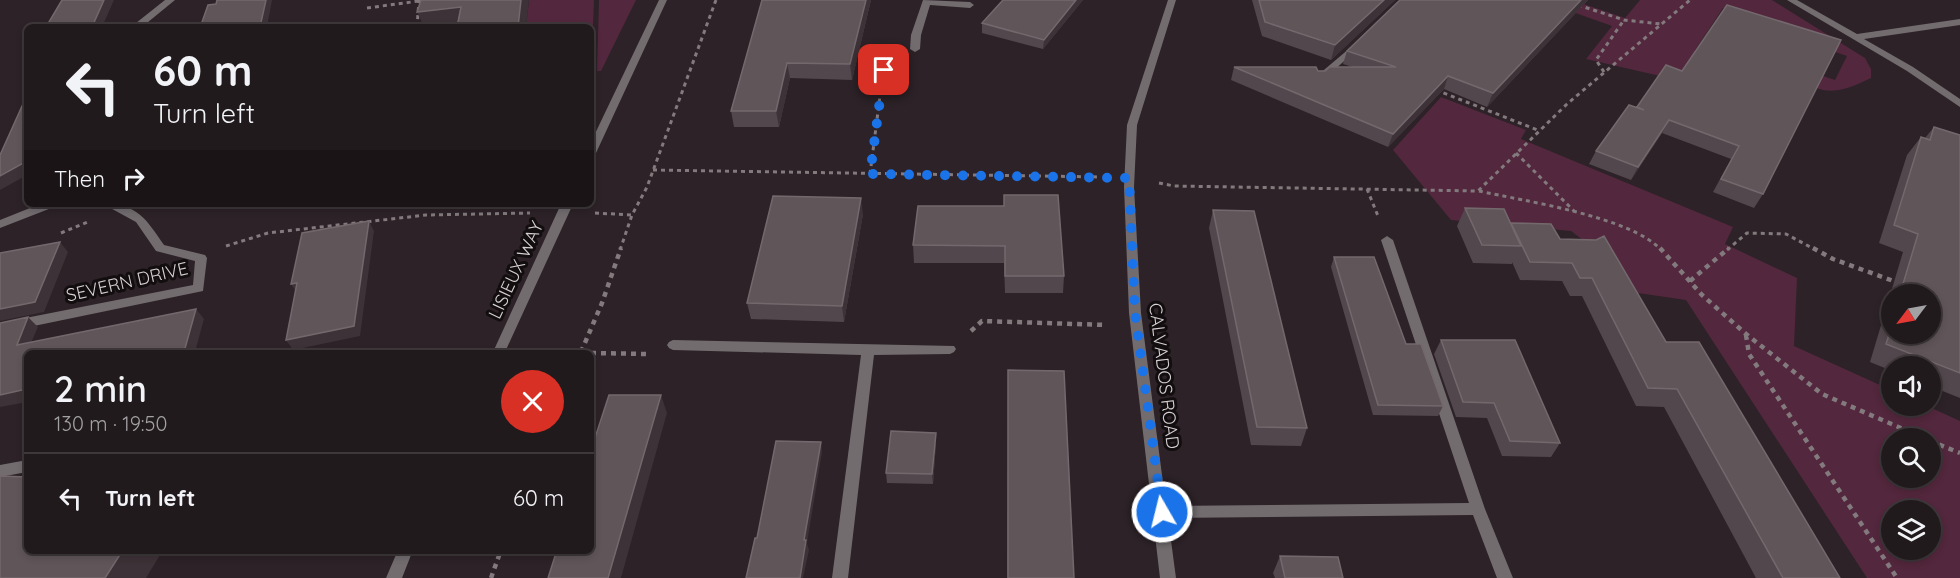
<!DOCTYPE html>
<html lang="en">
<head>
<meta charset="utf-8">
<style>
	body { margin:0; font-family:Quicksand,sans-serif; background:#292326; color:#f1f3f6; height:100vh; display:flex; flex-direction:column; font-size:22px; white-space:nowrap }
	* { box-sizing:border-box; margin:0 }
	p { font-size:20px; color:#a2a1a4 }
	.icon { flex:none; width:33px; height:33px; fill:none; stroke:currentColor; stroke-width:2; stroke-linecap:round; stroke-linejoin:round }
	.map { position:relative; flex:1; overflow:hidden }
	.side { position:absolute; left:24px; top:350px; width:570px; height:204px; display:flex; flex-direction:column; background:#211a1d; border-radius:9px; box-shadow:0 3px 9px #0003,0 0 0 2px #3e383b }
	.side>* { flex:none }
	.guide { position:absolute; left:24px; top:24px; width:570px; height:183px; border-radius:9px; box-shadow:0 3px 9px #0003,0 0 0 2px #3e383b; background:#211a1d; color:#f1f3f6; overflow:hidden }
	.needle { width:39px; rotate:238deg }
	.buttons { position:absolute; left:1881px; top:284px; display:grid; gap:12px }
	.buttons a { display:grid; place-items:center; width:60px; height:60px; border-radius:50%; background:#211a1d; box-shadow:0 3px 9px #0003,0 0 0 2px #3e383b; font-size:30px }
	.pin { position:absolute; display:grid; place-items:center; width:51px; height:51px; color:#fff; margin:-26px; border-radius:12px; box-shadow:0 3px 9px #0006 }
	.me { position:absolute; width:66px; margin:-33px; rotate:352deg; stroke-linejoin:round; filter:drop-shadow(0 0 4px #0008) }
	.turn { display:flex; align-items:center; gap:21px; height:126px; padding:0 30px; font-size:27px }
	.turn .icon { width:78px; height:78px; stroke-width:2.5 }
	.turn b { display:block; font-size:42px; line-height:51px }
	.then { display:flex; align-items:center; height:57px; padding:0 30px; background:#0003; gap:12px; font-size:22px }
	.round { display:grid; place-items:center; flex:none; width:63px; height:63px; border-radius:32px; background:#292326 }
	.head { display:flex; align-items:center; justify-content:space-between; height:102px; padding:0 30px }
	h1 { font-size:36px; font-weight:600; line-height:45px }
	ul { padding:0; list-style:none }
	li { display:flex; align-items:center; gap:18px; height:90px; padding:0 30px; border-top:2px solid #3e383b }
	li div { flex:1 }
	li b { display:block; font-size:22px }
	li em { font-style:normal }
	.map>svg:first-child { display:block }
	.green { fill:#53273d; fill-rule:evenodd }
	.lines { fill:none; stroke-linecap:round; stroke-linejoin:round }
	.path-far1 { stroke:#837a7e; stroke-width:3; stroke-dasharray:4 4; stroke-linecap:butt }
	.path { stroke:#837a7e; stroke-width:4.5; stroke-dasharray:5 5; stroke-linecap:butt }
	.service { fill:#726c6f; fill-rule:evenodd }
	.minor { fill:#726c6f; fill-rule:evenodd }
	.tertiary { fill:#726c6f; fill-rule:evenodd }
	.wall { fill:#52474c; fill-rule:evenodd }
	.shaded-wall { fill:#3d3237 }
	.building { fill:#60565a; stroke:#73696d; stroke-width:1.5 }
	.route { stroke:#1a73e8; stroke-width:10; stroke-dasharray:0 18 }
	.labels { text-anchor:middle; stroke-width:6; stroke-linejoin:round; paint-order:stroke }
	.street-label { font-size:18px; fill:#d7d0d2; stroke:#120d0f }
</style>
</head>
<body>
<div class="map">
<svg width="1960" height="578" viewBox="0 0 1960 578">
	<rect width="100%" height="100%" fill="#2c2227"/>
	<path class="green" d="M529,0H594L591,77V27H526Z
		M599,0H636L601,71H597Z
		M1539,0H1572L1625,18L1640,0H1772L1865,58L1871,69V78C1823,102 1815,90 1776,60L1835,80L1847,56L1777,32L1775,25L1723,8L1695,50L1704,54L1686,85L1660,76L1586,59L1612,26Z
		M1441,97L1526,130L1521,139L1733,227L1725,244L1797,278L1794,346L1891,390L1892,405H1925L1960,421V578H1867L1686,300L1624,291L1609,260L1571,231L1451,220L1393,150ZM1892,438H1930V477H1892ZM1892,510H1930V549H1892Z"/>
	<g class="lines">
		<path class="path-far1" d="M1578,5L1624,20L1661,24
			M367,8L419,1
			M417,27L419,0
			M1604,72L1596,60L1624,20
			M1436,90L1540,131
			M1516,153L1575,212
			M653,170L1101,177
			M870,174L886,49
			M1159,183L1174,186L1478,191L1567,104L1690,0
			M1367,189L1378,216
			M1479,191C1524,201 1632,217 1661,250
			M595,213L632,215
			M61,233L90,221
			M226,246L268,233L426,215L530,213
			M620,250L632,215L647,187L716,0
			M1727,250L1747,233L1786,234L1816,250"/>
		<path class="path" d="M1660,248L1702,295L1746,334L1822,394L1924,438
			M1813,248L1833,259L1899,283
			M1690,281L1729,248
			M971,331L982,321L1107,325
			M1746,335L1749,354L1897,578
			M581,352L602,303L621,248
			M591,353L648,354
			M1930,441L1960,453
			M491,578L501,550"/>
		<path class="service" d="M27,460V472L0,477V465Z"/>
		<path class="minor" d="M165,0H175L142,27H131Z
			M923,0L970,2L974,5L970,8L930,5L921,35L920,49L915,52L910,49L911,35Z
			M1168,0H1176L1137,125L1134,187L1141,313L1166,506L1469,503L1381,240L1387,236L1393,240L1485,509L1513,578H1497L1473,515L1168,518L1176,578H1160L1129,313L1124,187L1127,125Z
			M1787,0H1797L1857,34L1960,19V25L1864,39L1913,67L1960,99V107L1907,71Z
			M1357,42L1360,43V47L1324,79H1318V75Z
			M40,204H56L54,207L0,228V220Z
			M103,204C138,204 146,219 164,245L205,255L207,258L203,291L0,333V323L193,285L195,261L156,251L136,222Z
			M673,340L954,346L956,349L954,352L950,354L874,355L848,578H832L861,355L673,350L669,348L667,345L669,342Z"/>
		<path class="tertiary" d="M659,0H667L596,153L591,156V142Z
			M561,204H573L505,352H493Z
			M398,550H413L402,578H386Z"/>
	</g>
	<path class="wall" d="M762,0H871L852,80L790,78L779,127H734L731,111Z
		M1003,0H1083L1043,49L982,33V23Z
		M1252,0H1395L1331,60L1262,36Z
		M1400,0H1588L1487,107L1444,89L1388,147L1231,80L1234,67L1318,71L1353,67L1343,64L1347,51Z
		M1727,5L1763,194L1754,208L1713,192L1731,159L1662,133L1631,180L1589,164L1596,151L1637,107L1682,71Z
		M1934,127L1960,135V398L1930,386V366H1892V371L1870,362L1903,252L1879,243L1907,155L1921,137L1925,138ZM1892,294H1930L1892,333Z
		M1004,206L1064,276L1063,293H1005L1004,263H914L913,245Z
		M1465,208L1511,224L1560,239L1666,342L1840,578H1756L1664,407L1636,406L1582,296H1570L1562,281L1520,280L1512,262V264L1473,263L1457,226Z
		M1213,210L1307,428L1301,446L1251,445L1209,228Z
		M863,214L844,322L751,319L747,303Z
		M1334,257L1406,344L1443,406L1438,416L1373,415L1331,267Z
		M1441,340L1560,443L1551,457L1502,456L1487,418L1456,417L1434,354Z
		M1008,370L1074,578H1007Z
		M936,433V443L933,484L887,483L886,473Z
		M1280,556L1343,578H1275L1273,573Z"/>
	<path class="shaded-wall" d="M104,0H114L102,27H92Z
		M266,0H272L267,27H260Z
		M521,0H529L526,27H518Z
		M866,0H871L852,80L850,64Z
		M1076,0H1083L1043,49L1044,40Z
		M1384,0H1395L1331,60L1335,45Z
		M1581,0H1588L1487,107L1493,93Z
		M461,7L467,24L444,27H424L417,12Z
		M787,63L790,78L779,127L776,111Z
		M1448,76L1444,89L1388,147L1393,134Z
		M1669,120L1662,133L1631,180L1638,167Z
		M27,161V175L0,190V176Z
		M861,198L863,214L844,322L842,306Z
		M369,221L374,231L360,336L293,350L286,340Z
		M60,242L68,252L44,312L0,321V309Z
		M297,283L298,295L291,284Z
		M196,309L204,319L195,352H184Z
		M28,317L38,327L27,352L17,345Z
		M27,389V402L0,407V395Z
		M661,395L667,413L621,578H608Z
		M936,433V443L933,484L932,474Z
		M821,442L822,452L807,543L809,550L803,578H800L804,540Z
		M123,550H163L146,578H105Z"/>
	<path class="building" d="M62,0H104L92,27H46Z
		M217,0H266L260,27H194L201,25L208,5L216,4Z
		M421,0H521L518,27H457L461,7L417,12Z
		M762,0H866L850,64L787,63L776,111H731Z
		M1003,0H1076L1044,40L982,23Z
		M1259,0H1384L1335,45L1265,22Z
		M1400,0H1581L1493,93L1448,76L1393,134L1234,67H1316L1318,71H1325L1330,67H1396L1347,51Z
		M1727,5L1841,40L1763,194L1721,179L1739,146L1669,120L1638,167L1596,151L1629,105L1644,110L1637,107L1666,65L1682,71Z
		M27,95V161L0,176V155Z
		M1934,127L1960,135V373L1886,344L1892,325V333H1930V294H1900L1918,234L1894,225L1921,137L1930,140Z
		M1004,195H1058L1064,276H1005V246L913,245L918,206H1004Z
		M773,196L861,198L842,306L747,303Z
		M1465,208L1504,209L1521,246L1482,245Z
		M1213,210L1254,211L1307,428L1257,427Z
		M369,221L354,326L286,340L297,283L291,284L302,233Z
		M1511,223L1551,224L1560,239L1596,240L1604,236L1666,342H1699L1840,578H1783L1677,389L1648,388L1592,278H1580L1572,263L1530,262Z
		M60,242L35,302L0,309V253Z
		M1334,257H1374L1406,344H1421L1443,406L1378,405Z
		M196,309L184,352H27V389L0,395V323L28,317L17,345Z
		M1441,340H1515L1560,443L1510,441L1494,403L1463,402Z
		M1008,370L1064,371L1074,578H1008Z
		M609,395H661L608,578H548L557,550H591V450Z
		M891,431L936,433L932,474L886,473Z
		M776,441L821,442L804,540H806L800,578H746L755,538H757Z
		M0,476L27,477V550H123L105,578H0Z
		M1280,556L1338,557L1343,578H1285Z"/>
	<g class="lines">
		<path class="route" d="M884,70L870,174L1129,178L1135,313L1162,512"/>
	</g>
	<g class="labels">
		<g class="street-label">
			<text transform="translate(516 270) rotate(-65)" y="6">LISIEUX WAY</text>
			<text transform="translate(127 282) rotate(-13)" y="6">SEVERN DRIVE</text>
			<text transform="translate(1164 376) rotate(83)" y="6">CALVADOS ROAD</text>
		</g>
	</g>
</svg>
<div class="buttons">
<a><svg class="needle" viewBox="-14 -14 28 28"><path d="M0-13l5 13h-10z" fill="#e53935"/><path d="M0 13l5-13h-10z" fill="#a2a1a4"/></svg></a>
<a><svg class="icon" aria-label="sound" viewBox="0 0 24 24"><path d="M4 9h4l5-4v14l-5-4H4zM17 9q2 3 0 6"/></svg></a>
<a><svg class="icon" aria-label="search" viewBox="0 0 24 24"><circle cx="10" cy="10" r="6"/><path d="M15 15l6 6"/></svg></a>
<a><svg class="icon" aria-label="layers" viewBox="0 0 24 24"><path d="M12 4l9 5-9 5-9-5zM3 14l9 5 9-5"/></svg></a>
</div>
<div class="pin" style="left:884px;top:70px;background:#d93025"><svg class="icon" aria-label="arrive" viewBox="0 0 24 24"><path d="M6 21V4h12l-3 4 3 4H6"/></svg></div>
<svg class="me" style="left:1162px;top:512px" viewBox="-20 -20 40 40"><circle r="17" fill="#1a73e8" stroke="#fff" stroke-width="3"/><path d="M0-11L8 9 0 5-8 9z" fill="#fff"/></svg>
<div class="guide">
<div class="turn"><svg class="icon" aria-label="left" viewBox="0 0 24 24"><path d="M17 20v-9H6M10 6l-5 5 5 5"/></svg><div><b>60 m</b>Turn left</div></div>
<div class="then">Then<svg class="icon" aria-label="right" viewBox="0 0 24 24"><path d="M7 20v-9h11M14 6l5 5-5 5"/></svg></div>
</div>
<section class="side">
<div class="head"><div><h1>2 min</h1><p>130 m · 19:50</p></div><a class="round" style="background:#d93025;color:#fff"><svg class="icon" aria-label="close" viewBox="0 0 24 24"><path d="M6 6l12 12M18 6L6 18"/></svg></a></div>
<ul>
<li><svg class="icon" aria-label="left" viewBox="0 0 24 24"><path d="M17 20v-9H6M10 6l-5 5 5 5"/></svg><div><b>Turn left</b></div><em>60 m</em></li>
</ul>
</section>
</div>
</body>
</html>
